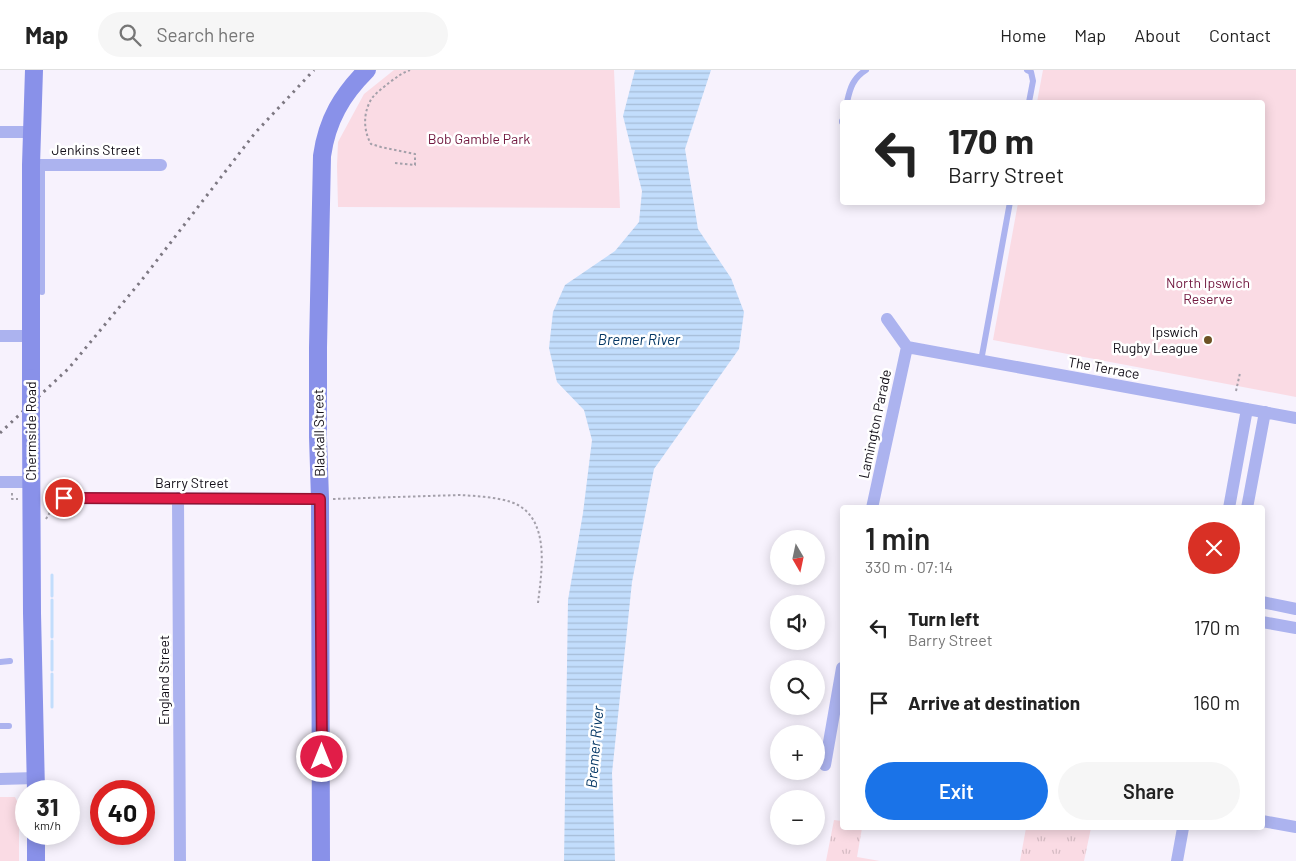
<!DOCTYPE html>
<html lang="en">
<head>
<meta charset="utf-8">
<style>
	body { margin:0; font-family:Barlow,sans-serif; background:#f6f6f6; color:#222; height:100vh; display:flex; flex-direction:column; font-size:19px; white-space:nowrap }
	* { box-sizing:border-box; margin:0 }
	p { font-size:16px; color:#767676 }
	.icon { flex:none; width:28px; height:28px; fill:none; stroke:currentColor; stroke-width:2; stroke-linecap:round; stroke-linejoin:round }
	.map { position:relative; flex:1; overflow:hidden }
	.sheet { position:absolute; left:840px; top:435px; width:425px; height:325px; display:flex; flex-direction:column; background:#fff; border-radius:5px; box-shadow:0 2px 12px #0003 }
	.sheet>* { flex:none }
	.hud { position:absolute; left:840px; top:30px; width:425px; height:105px; border-radius:5px; box-shadow:0 2px 12px #0003; background:#fff; color:#222; overflow:hidden }
	.needle { width:32px; rotate:171deg }
	.buttons { position:absolute; left:770px; top:460px; display:grid; gap:10px }
	.buttons a { display:grid; place-items:center; width:55px; height:55px; border-radius:50%; background:#fff; box-shadow:0 2px 12px #0003; font-size:25px }
	.speed { position:absolute; left:15px; top:710px; display:flex; gap:10px; font-size:25px; font-weight:700; text-align:center }
	.speed>* { display:grid; place-content:center; width:65px; height:65px; border-radius:50%; background:#fff; box-shadow:0 2px 12px #0003; line-height:1 }
	.speed small { font-size:12px; font-weight:400 }
	.speed .limit { border:8px solid #d22; background:#fff; color:#111 }
	.pin { position:absolute; display:grid; place-items:center; width:42px; height:42px; color:#fff; margin:-21px; border:2px solid #fff; border-radius:50%; box-shadow:0 1px 5px #0007 }
	.me { position:absolute; width:55px; margin:-28px; rotate:0deg; stroke-linejoin:round; filter:drop-shadow(0 0 4px #0008) }
	.turn { display:flex; align-items:center; gap:18px; height:105px; padding:0 25px; font-size:22px }
	.turn .icon { width:65px; height:65px; stroke-width:2.5 }
	.turn b { display:block; font-size:35px; line-height:42px }
	.round { display:grid; place-items:center; flex:none; width:52px; height:52px; border-radius:26px; background:#f6f6f6 }
	.headline { display:flex; align-items:center; justify-content:space-between; height:85px; padding:0 25px }
	h1 { font-size:30px; font-weight:600; line-height:38px }
	.cta { display:flex; gap:10px; margin-top:auto; padding:10px 25px }
	.cta a { flex:1; height:58px; border-radius:30px; background:#1a73e8; color:#fff; font-size:20px; font-weight:600; line-height:58px; text-align:center }
	.cta a+a { background:#f6f6f6; color:#222 }
	ul { padding:0; list-style:none }
	li { display:flex; align-items:center; gap:15px; height:75px; padding:0 25px }
	li div { flex:1 }
	li b { display:block; font-size:19px }
	li em { font-style:normal }
	header { display:flex; align-items:center; gap:30px; box-sizing:border-box; height:70px; padding:0 25px; background:#fff; border-bottom:1px solid #e0e0e0 }
	header strong { font-size:24px }
	nav { display:flex; gap:28px; margin-inline-start:auto; font-size:18px }
	.search { width:350px; height:45px; background:#f6f6f6; display:flex; align-items:center; gap:12px; box-sizing:border-box; padding:0 18px; border-radius:28px; color:#767676; font-size:19px }
	.map>svg:first-child { display:block }
	.grass { fill:url(#grass-tufts) }
	.green { fill:#fadbe4 }
	.water { fill:url(#water-rules) }
	.lines { fill:none; stroke-linecap:round; stroke-linejoin:round }
	.stream { stroke:#c2ddfc; stroke-width:3 }
	.path { stroke:#a4a0aa; stroke-width:2; stroke-dasharray:2.5 2.5; stroke-linecap:butt }
	.lane { stroke:#acb3ef; stroke-width:6 }
	.street { stroke:#acb3ef; stroke-width:12 }
	.secondary { stroke:#8991e9; stroke-width:18 }
	.rail { stroke:#7d7882; stroke-width:3; stroke-dasharray:2.5 5; stroke-linecap:butt }
	.secondary-bridge { stroke:#8991e9; stroke-width:18 }
	.route-casing { stroke:#92132f; stroke-width:12 }
	.route { stroke:#e11d48; stroke-width:9 }
	.poi-dot { fill:#6d5224; stroke:#fff; stroke-width:2 }
	.labels { text-anchor:middle; stroke-width:5; stroke-linejoin:round; paint-order:stroke }
	.park-label { font-size:14px; fill:#71183f; stroke:#fff }
	.street-label { font-size:14px; fill:#130f18; stroke:#fff }
	.poi-label { font-size:14px; fill:#130f18; stroke:#fff; text-anchor:end }
	.water-label { font-size:15px; font-style:italic; fill:#033664; stroke:#fff }
</style>
</head>
<body>
<header>
<strong>Map</strong>
<div class="search"><svg class="icon" aria-label="search" viewBox="0 0 24 24"><circle cx="10" cy="10" r="6"/><path d="M15 15l6 6"/></svg>Search here</div>
<nav><a>Home</a><a>Map</a><a>About</a><a>Contact</a></nav>
</header>
<div class="map">
<svg width="1296" height="791" viewBox="0 0 1296 791">
	<defs>
		<pattern id="grass-tufts" width="24" height="20" patternUnits="userSpaceOnUse" patternTransform="scale(1.25)"><rect width="24" height="20" fill="#fadbe4"/><path d="M3 7l-1-3M5 7V3M7 7l1-3M15 17l-1-3M17 17v-4M19 17l1-3" fill="none" stroke="#d5bbc3"/></pattern>
		<pattern id="water-rules" width="6" height="5" patternUnits="userSpaceOnUse" patternTransform="scale(1.25)"><rect width="6" height="5" fill="#c2ddfc"/><path d="M0 2.5h6" fill="none" stroke="#a6bcd7"/></pattern>
	</defs>
	<rect width="100%" height="100%" fill="#f7f2fd"/>
	<path class="grass" d="M834,750L842,751V758H862L857,787L880,791H826Z
		M1026,758H1091L1084,791H1020Z"/>
	<path class="green" d="M394,0H614L620,138L338,137L337,96L338,72L364,24Z
		M1043,0H1296V327L993,270L1018,133L1262,132V32H1037Z
		M0,727H15L19,735V791H0Z"/>
	<path class="water" d="M635,0H711L685,79L698,159L731,208L744,242L739,279L654,399L632,512L612,703L615,791H564L568,530L583,443L592,370L584,340L557,312L549,278L553,242L565,215L615,181L639,152L642,121L623,46Z"/>
	<g class="lines">
		<path class="stream" d="M52,505V526
			M52,530V567
			M52,571V600
			M52,604V637"/>
		<path class="path" d="M395,93L415,95V84L381,77L371,74C363,60 363,42 372,28C377,22 384,17 390,12C397,7 402,3 410,0
			M1236,321L1240,303
			M12,423V429H18
			M333,429L460,425C476,426 496,427 511,432C551,446 542,499 538,533
			M46,449L53,437L50,428"/>
		<path class="lane" d="M1027,0L1031,2L1033,11L1029,32
			M847,32C850,18 853,8 866,0
			M842,52V51
			M42,222V95
			M981,291L1010,132
			M0,592L10,591
			M0,656H9"/>
		<path class="street" d="M0,62H32
			M31,95H161
			M887,249L907,277
			M0,266H31
			M907,277L1296,348
			M0,412H31
			M64,428L320,429
			M178,428L180,791
			M872,438L907,277
			M1229,438L1247,339
			M1247,438L1265,342
			M1262,532L1296,539
			M1262,552L1296,558
			M825,695L842,598
			M0,709L36,708
			M1262,751L1296,757
			M1177,791L1183,758"/>
		<path class="secondary" d="M31,308V95L34,0
			M31,352L32,543L36,721
			M36,764V791
			M321,791L320,429L318,367V278L322,86C327,50 342,25 367,0"/>
		<path class="rail" d="M0,363L69,298L141,211L255,63L314,0"/>
		<path class="secondary-bridge" d="M31,308V352"/>
	</g>
	<g class="lines">
		<defs>
			<path id="route" d="M64,428L320,429L322,687"/>
		</defs>
		<use href="#route" class="route-casing"/>
		<use href="#route" class="route"/>
	</g>
	<circle class="poi-dot" cx="1208" cy="270" r="5"/>
	<g class="labels">
		<g class="park-label">
			<text x="479" y="74">Bob Gamble Park</text>
			<text x="1208" y="218">North Ipswich<tspan x="1208" dy="16">Reserve</tspan></text>
		</g>
		<g class="street-label">
			<text x="96" y="85">Jenkins Street</text>
			<text transform="translate(1104 298) rotate(10)" y="5">The Terrace</text>
			<text transform="translate(875 354) rotate(-78)" y="5">Lamington Parade</text>
			<text transform="translate(31 361) rotate(-90)" y="5">Chermside Road</text>
			<text transform="translate(319 363) rotate(-91)" y="5">Blackall Street</text>
			<text x="192" y="418">Barry Street</text>
			<text transform="translate(164 610) rotate(-90)" y="5">England Street</text>
		</g>
		<g class="poi-label">
			<text x="1198" y="267">Ipswich<tspan x="1198" dy="16">Rugby League</tspan></text>
		</g>
		<g class="water-label">
			<text x="639" y="275">Bremer River</text>
			<text transform="translate(595 677) rotate(-85)" y="5">Bremer River</text>
		</g>
	</g>
</svg>
<div class="buttons">
<a><svg class="needle" viewBox="-14 -14 28 28"><path d="M0-13l5 13h-10z" fill="#e53935"/><path d="M0 13l5-13h-10z" fill="#767676"/></svg></a>
<a><svg class="icon" aria-label="sound" viewBox="0 0 24 24"><path d="M4 9h4l5-4v14l-5-4H4zM17 9q2 3 0 6"/></svg></a>
<a><svg class="icon" aria-label="search" viewBox="0 0 24 24"><circle cx="10" cy="10" r="6"/><path d="M15 15l6 6"/></svg></a>
<a>+</a>
<a>−</a>
</div>
<div class="speed"><div>31<small>km/h</small></div><div class="limit">40</div></div>
<div class="pin" style="left:64px;top:428px;background:#d93025"><svg class="icon" aria-label="arrive" viewBox="0 0 24 24"><path d="M6 21V4h12l-3 4 3 4H6"/></svg></div>
<svg class="me" style="left:322px;top:687px" viewBox="-20 -20 40 40"><circle r="17" fill="#e11d48" stroke="#fff" stroke-width="3"/><path d="M0-11L8 9 0 5-8 9z" fill="#fff"/></svg>
<div class="hud">
<div class="turn"><svg class="icon" aria-label="left" viewBox="0 0 24 24"><path d="M17 20v-9H6M10 6l-5 5 5 5"/></svg><div><b>170 m</b>Barry Street</div></div>
</div>
<section class="sheet">
<div class="headline"><div><h1>1 min</h1><p>330 m · 07:14</p></div><a class="round" style="background:#d93025;color:#fff"><svg class="icon" aria-label="close" viewBox="0 0 24 24"><path d="M6 6l12 12M18 6L6 18"/></svg></a></div>
<ul>
<li><svg class="icon" aria-label="left" viewBox="0 0 24 24"><path d="M17 20v-9H6M10 6l-5 5 5 5"/></svg><div><b>Turn left</b><p>Barry Street</p></div><em>170 m</em></li>
<li><svg class="icon" aria-label="arrive" viewBox="0 0 24 24"><path d="M6 21V4h12l-3 4 3 4H6"/></svg><div><b>Arrive at destination</b></div><em>160 m</em></li>
</ul>
<div class="cta"><a>Exit</a><a>Share</a></div>
</section>
</div>
</body>
</html>
